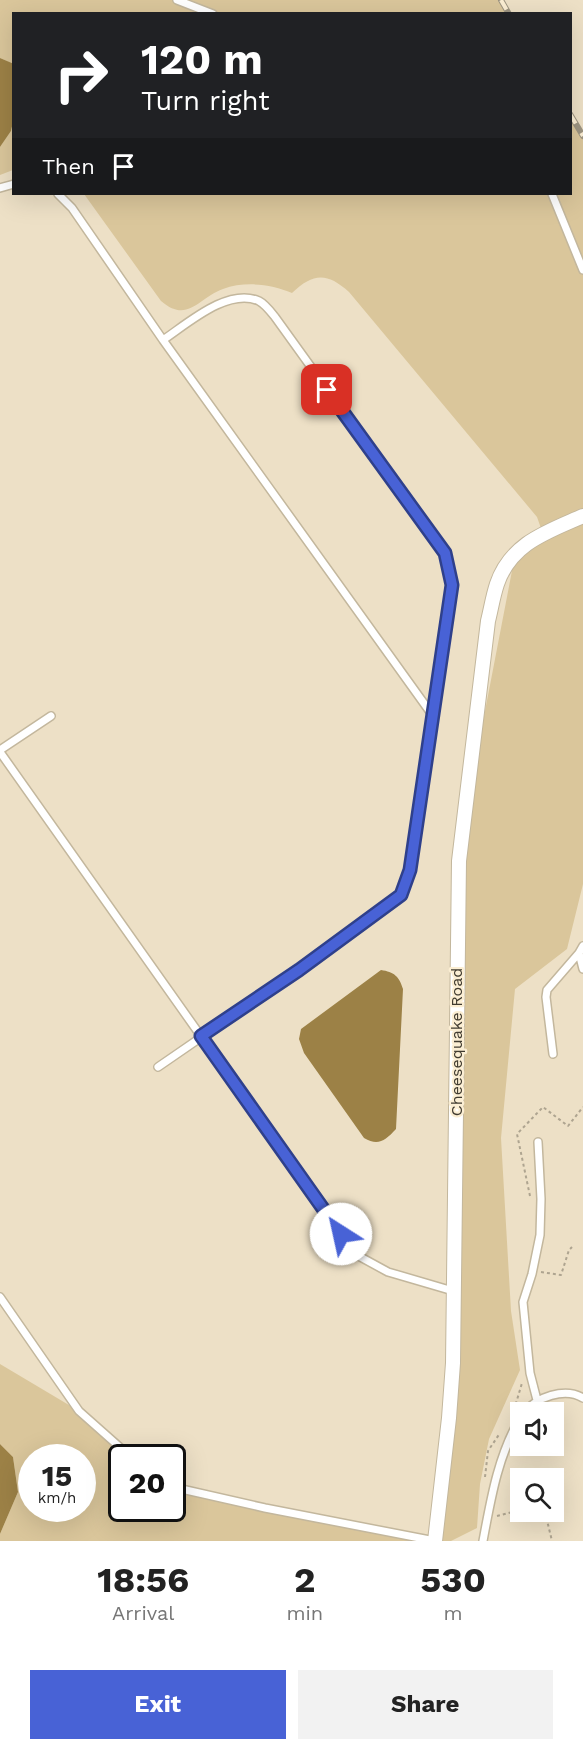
<!DOCTYPE html>
<html lang="en">
<head>
<meta charset="utf-8">
<style>
	body { margin:0; font-family:"Work Sans",sans-serif; background:#f2f2f2; color:#222; height:100vh; display:flex; flex-direction:column; font-size:22px; white-space:nowrap }
	* { box-sizing:border-box; margin:0 }
	p { font-size:20px; color:#767676 }
	.icon { flex:none; width:33px; height:33px; fill:none; stroke:currentColor; stroke-width:2; stroke-linecap:round; stroke-linejoin:round }
	.map { position:relative; height:1541px; overflow:hidden }
	.details { display:flex; flex-direction:column; background:#fff; flex:1 }
	.details>* { flex:none }
	.hud { position:absolute; left:12px; top:12px; width:560px; height:183px; border-radius:0px; box-shadow:0 6px 24px #0002; background:#202124; color:#fff; overflow:hidden }
	.controls { position:absolute; left:510px; top:1402px; display:grid; gap:12px }
	.controls a { display:grid; place-items:center; width:54px; height:54px; border-radius:0px; background:#fff; box-shadow:0 6px 24px #0002; font-size:30px }
	.speed { position:absolute; left:18px; top:1444px; display:flex; gap:12px; font-size:30px; font-weight:700; text-align:center }
	.speed>* { display:grid; place-content:center; width:78px; height:78px; border-radius:50%; background:#fff; box-shadow:0 6px 24px #0002; line-height:1 }
	.speed small { font-size:15px; font-weight:400 }
	.speed .limit { border:3px solid #111; border-radius:9px; background:#fff; color:#111 }
	.pin { position:absolute; display:grid; place-items:center; width:51px; height:51px; color:#fff; margin:-26px; border-radius:12px; box-shadow:0 3px 9px #0006 }
	.me { position:absolute; width:66px; margin:-33px; rotate:325deg; stroke-linejoin:round; filter:drop-shadow(0 0 4px #0008) }
	.turn { display:flex; align-items:center; gap:21px; height:126px; padding:0 30px; font-size:27px }
	.turn .icon { width:78px; height:78px; stroke-width:2.5 }
	.turn b { display:block; font-size:42px; line-height:51px }
	.then { display:flex; align-items:center; height:57px; padding:0 30px; background:#0003; gap:12px; font-size:22px }
	.eta { display:flex; justify-content:space-evenly; align-items:center; height:102px; text-align:center }
	.eta b { font-size:36px; font-weight:700; line-height:42px }
	.action { display:flex; gap:12px; margin-top:auto; padding:12px 30px }
	.action a { flex:1; height:69px; border-radius:0px; background:#4862d6; color:#fff; font-size:24px; font-weight:700; line-height:69px; text-align:center }
	.action a+a { background:#f2f2f2; color:#222 }
	.map>svg:first-child { display:block }
	.green { fill:#dac69b; fill-rule:evenodd }
	.water { fill:#9c8146 }
	.lines { fill:none; stroke-linecap:round; stroke-linejoin:round }
	.lane-casing { stroke:#c3b79d; stroke-width:10 }
	.street-casing { stroke:#c3b79d; stroke-width:16 }
	.path { stroke:#aea490; stroke-width:2; stroke-dasharray:3 3; stroke-linecap:butt }
	.lane { stroke:#fff; stroke-width:7 }
	.street { stroke:#fff; stroke-width:14 }
	.rail-casing { stroke:#9d9481; stroke-width:6 }
	.rail { stroke:#fbeed3; stroke-width:4; stroke-dasharray:11; stroke-linecap:butt }
	.route-casing { stroke:#2f408b; stroke-width:15 }
	.route { stroke:#4862d6; stroke-width:10 }
	.labels { text-anchor:middle; stroke-width:4.5; stroke-linejoin:round; paint-order:stroke }
	.street-label { font-size:16px; fill:#403b30; stroke:#fbeed3 }
</style>
</head>
<body>
<div class="map">
<svg width="583" height="1541" viewBox="0 0 583 1541">
	<rect width="100%" height="100%" fill="#ede0c6"/>
	<path class="green" d="M0,0H501L509,13L14,14L13,64L0,58Z
		M570,114L583,136V884L567,949L515,989L501,1138L511,1311L520,1370L489,1439L480,1484L477,1528L451,1541H0V1534L18,1492L13,1457L0,1444V1364L79,1411L134,1458H122V1509H172L173,1485L434,1541L449,1418L465,846L480,737L516,550L543,534L537,517L349,292C327,272 313,273 292,293C271,284 245,281 223,289C198,298 188,324 161,301L84,194H570ZM32,1458H82V1509H32Z
		M13,122V170L0,175V147L11,131Z"/>
	<path class="water" d="M0,58L14,64L13,122L11,131L0,147Z
		M381,970C394,972 399,976 403,989L396,1129C385,1141 378,1146 364,1138L304,1053L299,1039L301,1029Z
		M0,1444L13,1457L18,1492L0,1534Z"/>
	<g class="lines">
		<defs>
			<path id="lane" d="M177,0L213,14
				M0,188L14,184
				M58,194L72,208L163,340
				M552,194L583,270
				M0,750L51,716
				M0,752L355,1254L388,1272L453,1291
				M583,946L579,953L583,969
				M553,1054L546,997L547,990L579,953
				M158,1067L299,970L401,895L410,870L452,585L445,553L275,317C271,312 265,304 259,301C228,287 187,324 163,340L433,716
				M0,1297L79,1411L132,1458
				M537,1400L530,1373L523,1302L532,1274L540,1235L541,1199L538,1142
				M524,1413C536,1397 565,1387 583,1398
				M172,1485L177,1488L265,1508L435,1541
				M483,1541C491,1498 498,1456 520,1418"/>
			<path id="street" d="M435,1541L449,1418L453,1363L459,861L488,621C491,609 493,596 497,584C511,543 547,532 583,516"/>
		</defs>
		<use href="#lane" class="lane-casing"/>
		<use href="#street" class="street-casing"/>
		<path class="path" d="M530,1196L517,1134L543,1107L568,1126L583,1107
			M541,1272L561,1275L569,1250L572,1247
			M514,1410L522,1383
			M485,1477L488,1451L500,1433
			M545,1512L552,1541
			M497,1516L520,1510"/>
		<use href="#lane" class="lane"/>
		<use href="#street" class="street"/>
		<defs>
			<path id="rail" d="M501,0L509,14
				M570,114L583,136"/>
		</defs>
		<use href="#rail" class="rail-casing"/>
		<use href="#rail" class="rail"/>
	</g>
	<g class="lines">
		<defs>
			<path id="route" d="M327,390L445,553L452,585L410,870L401,895L299,970L201,1036L341,1234"/>
		</defs>
		<use href="#route" class="route-casing"/>
		<use href="#route" class="route"/>
	</g>
	<g class="labels">
		<g class="street-label">
			<text transform="translate(456 1042) rotate(-90)" y="6">Cheesequake Road</text>
		</g>
	</g>
</svg>
<div class="controls">
<a><svg class="icon" aria-label="sound" viewBox="0 0 24 24"><path d="M4 9h4l5-4v14l-5-4H4zM17 9q2 3 0 6"/></svg></a>
<a><svg class="icon" aria-label="search" viewBox="0 0 24 24"><circle cx="10" cy="10" r="6"/><path d="M15 15l6 6"/></svg></a>
</div>
<div class="speed"><div>15<small>km/h</small></div><div class="limit">20</div></div>
<div class="pin" style="left:327px;top:390px;background:#d93025"><svg class="icon" aria-label="arrive" viewBox="0 0 24 24"><path d="M6 21V4h12l-3 4 3 4H6"/></svg></div>
<svg class="me" style="left:341px;top:1234px" viewBox="-20 -20 40 40"><circle r="19" fill="#fff"/><path d="M0-13L10 11 0 6-10 11z" fill="#4862d6"/></svg>
<div class="hud">
<div class="turn"><svg class="icon" aria-label="right" viewBox="0 0 24 24"><path d="M7 20v-9h11M14 6l5 5-5 5"/></svg><div><b>120 m</b>Turn right</div></div>
<div class="then">Then<svg class="icon" aria-label="arrive" viewBox="0 0 24 24"><path d="M6 21V4h12l-3 4 3 4H6"/></svg></div>
</div>
</div>
<section class="details">
<div class="eta">
<div><b>18:56</b><p>Arrival</p></div>
<div><b>2</b><p>min</p></div>
<div><b>530</b><p>m</p></div>
</div>
<div class="action"><a>Exit</a><a>Share</a></div>
</section>
</body>
</html>
